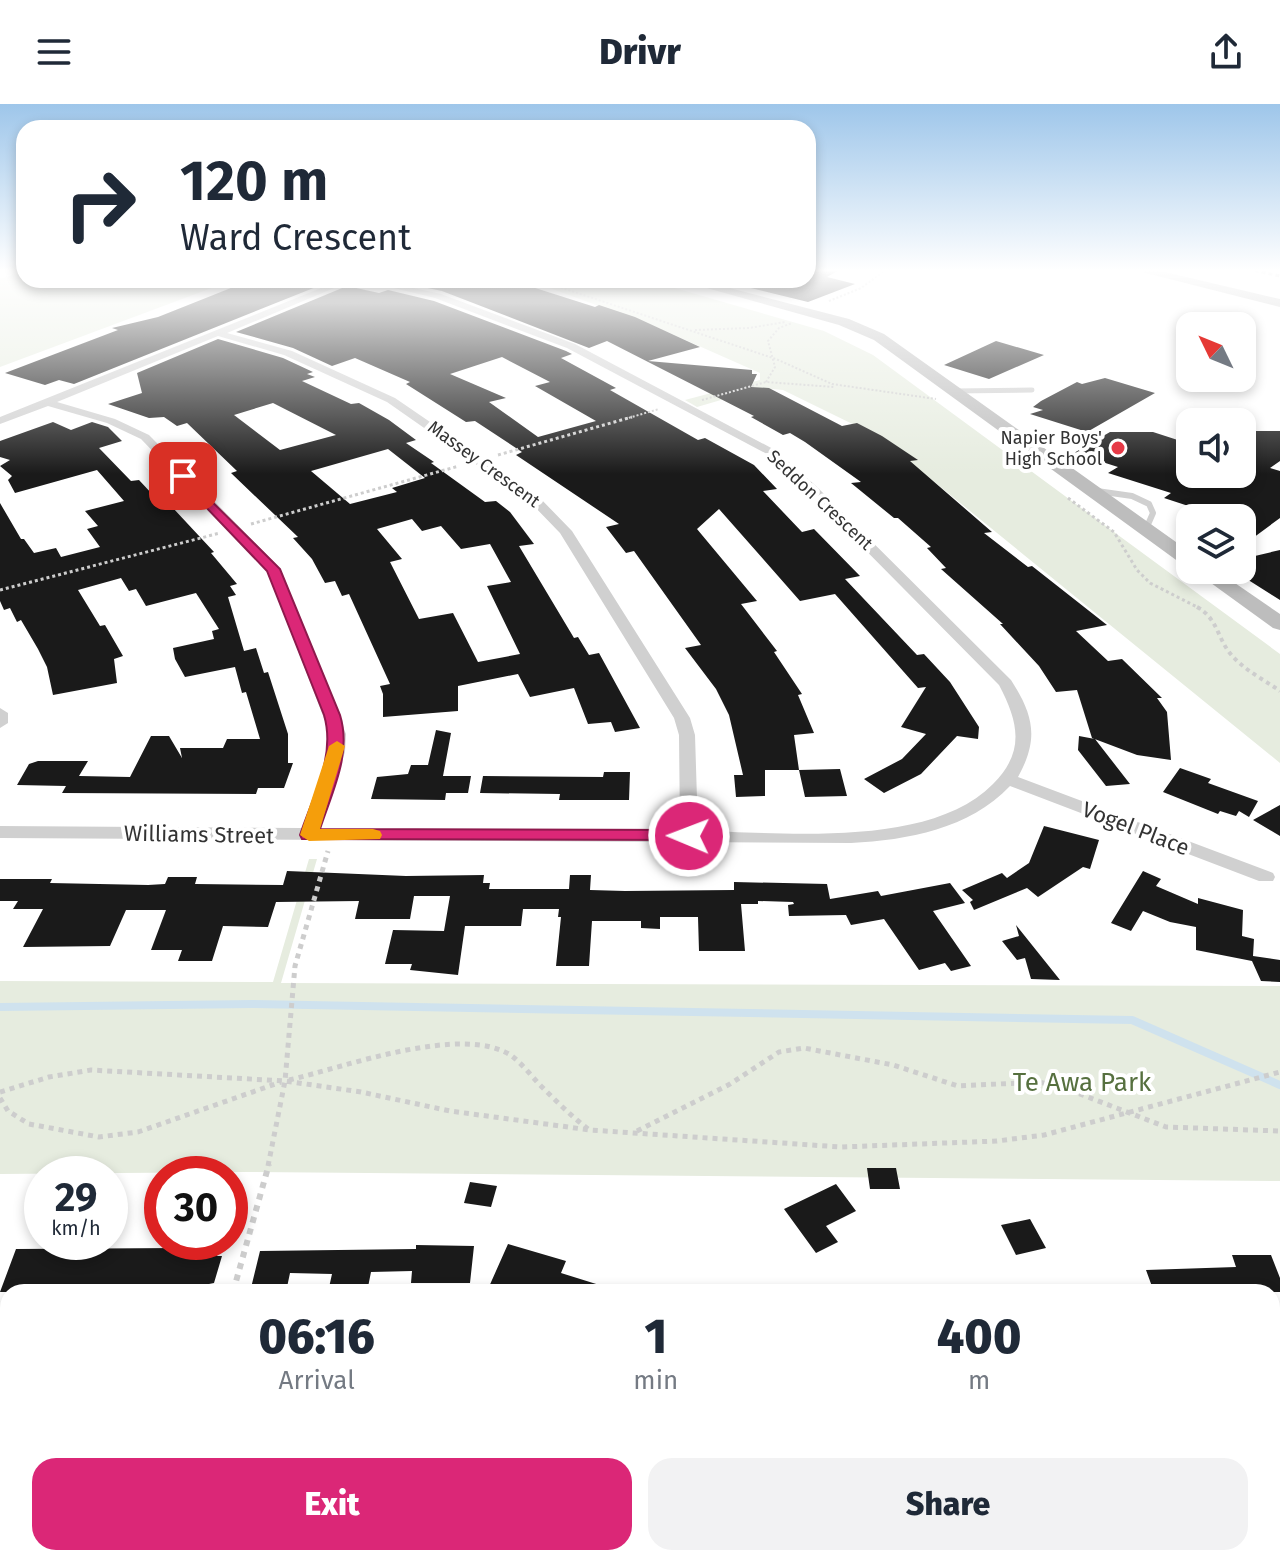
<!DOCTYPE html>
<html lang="en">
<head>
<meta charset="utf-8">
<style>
	body { margin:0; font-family:"Fira Sans",sans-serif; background:#f2f2f3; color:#1f2937; height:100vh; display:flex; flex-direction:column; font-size:30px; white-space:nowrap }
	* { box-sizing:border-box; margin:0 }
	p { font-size:26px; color:#747a83 }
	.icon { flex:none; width:44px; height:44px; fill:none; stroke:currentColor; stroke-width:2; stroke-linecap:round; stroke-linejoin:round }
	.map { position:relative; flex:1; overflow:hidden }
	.panel { position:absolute; left:0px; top:1180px; width:1280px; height:282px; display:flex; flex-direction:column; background:#fff; border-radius:24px 24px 0 0; box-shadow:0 4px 12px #0003 }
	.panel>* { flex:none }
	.guide { position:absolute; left:16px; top:16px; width:800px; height:168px; border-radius:24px; box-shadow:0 4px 12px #0003; background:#fff; color:#1f2937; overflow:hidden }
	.needle { width:52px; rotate:313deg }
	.fabs { position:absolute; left:1176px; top:208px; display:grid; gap:16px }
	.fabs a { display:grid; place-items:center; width:80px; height:80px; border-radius:16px; background:#fff; box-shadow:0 4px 12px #0003; font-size:40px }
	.speed { position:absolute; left:24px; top:1052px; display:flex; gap:16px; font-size:40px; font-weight:700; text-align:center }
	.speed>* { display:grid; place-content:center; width:104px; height:104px; border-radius:50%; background:#fff; box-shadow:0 4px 12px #0003; line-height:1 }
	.speed small { font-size:20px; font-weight:400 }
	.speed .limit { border:12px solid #d22; background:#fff; color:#111 }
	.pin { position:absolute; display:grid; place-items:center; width:68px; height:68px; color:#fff; margin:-34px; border-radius:16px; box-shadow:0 4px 12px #0006 }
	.me { position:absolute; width:88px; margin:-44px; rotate:271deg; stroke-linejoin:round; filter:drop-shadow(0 0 6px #0008) }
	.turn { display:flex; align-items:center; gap:28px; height:168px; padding:0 32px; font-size:36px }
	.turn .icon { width:104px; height:104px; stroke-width:2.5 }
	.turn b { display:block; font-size:56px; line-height:68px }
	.eta { display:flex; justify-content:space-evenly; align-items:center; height:136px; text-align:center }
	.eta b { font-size:48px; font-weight:800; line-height:56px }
	.action { display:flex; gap:16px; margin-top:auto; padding:16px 32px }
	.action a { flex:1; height:92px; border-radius:24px; background:#db2777; color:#fff; font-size:32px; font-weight:800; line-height:92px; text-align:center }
	.action a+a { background:#f2f2f3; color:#1f2937 }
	header { display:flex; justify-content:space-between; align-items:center; height:104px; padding:0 32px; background:#fff; font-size:36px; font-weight:800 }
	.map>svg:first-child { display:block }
	.green { fill:#e6ecdf }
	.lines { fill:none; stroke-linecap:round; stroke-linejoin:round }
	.stream { stroke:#cfe2ee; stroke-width:8 }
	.building { fill:#1a1a1a; fill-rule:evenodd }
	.path-far4 { stroke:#cdcdcd; stroke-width:2; stroke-dasharray:2 2; stroke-linecap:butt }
	.path-far3 { stroke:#cdcdcd; stroke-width:3; stroke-dasharray:3 3; stroke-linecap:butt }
	.path-far2 { stroke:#cdcdcd; stroke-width:4; stroke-dasharray:4 4; stroke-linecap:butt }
	.path-far1 { stroke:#cdcdcd; stroke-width:5; stroke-dasharray:5 5; stroke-linecap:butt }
	.path { stroke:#cdcdcd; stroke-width:6; stroke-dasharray:6 6; stroke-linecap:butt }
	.lane-far1 { stroke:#d0d0d0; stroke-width:5 }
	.lane { stroke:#d0d0d0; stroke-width:6 }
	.street { fill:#d0d0d0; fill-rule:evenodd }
	.secondary { fill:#bdbdbd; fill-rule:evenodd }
	.rail { stroke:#888; stroke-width:3; stroke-dasharray:4 3; stroke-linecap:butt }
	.route { fill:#db2777; stroke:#8e194d; stroke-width:2 }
	.slow { fill:#f59e0b }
	.poi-dot { fill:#e63946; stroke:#fff; stroke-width:3 }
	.labels { text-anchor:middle; stroke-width:8; stroke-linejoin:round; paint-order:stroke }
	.far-poi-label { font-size:18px; fill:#333; stroke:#fff; text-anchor:end }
	.far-street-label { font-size:18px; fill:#333; stroke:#fff }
	.street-label { font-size:22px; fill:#333; stroke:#fff }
	.near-park-label { font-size:26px; fill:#56703f; stroke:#fff }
</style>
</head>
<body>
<header><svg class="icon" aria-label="menu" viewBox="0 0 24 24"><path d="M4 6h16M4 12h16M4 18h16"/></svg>Drivr<svg class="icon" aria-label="share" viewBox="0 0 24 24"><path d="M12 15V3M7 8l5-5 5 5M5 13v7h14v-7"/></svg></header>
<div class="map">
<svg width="1280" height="1461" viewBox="0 0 1280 1461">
	<rect width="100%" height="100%" fill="#fff"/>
	<path class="green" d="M24,167V176H233L0,263V175Z
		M528,176H647L824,227L873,251L1280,550V659L879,333L783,286L762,284L697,303L685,296L760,276V269L656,223Z
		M309,755H317L281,879L1280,882V1077L244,1068L0,1070V877L273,878Z"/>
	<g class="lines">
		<path class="stream" d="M0,903L253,900L1132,916L1280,981"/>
	</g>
	<path class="building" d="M808,165H841L827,173L855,180L808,198L743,182V176H808Z
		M251,176L283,180L294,176L326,179L74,280L59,276L45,281L5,269L118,226L112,224L158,213Z
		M411,176H510L595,203L599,201L635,213L700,243L648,257L752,266V270H757L751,283L769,284L842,322L857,319L882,332L918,356L910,357L992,428L984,429L1028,463L1032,462L1107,521L1076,527L1108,557L1122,555L1162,594H1157L1167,608L1171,656L1137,651L1092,634L1077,586L1056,588L1039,562L1000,520H1003L941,465L946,464L927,444L931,443L898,414H894L851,379L861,378L805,338L790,329L783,331L751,313L754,312L607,237L589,244L442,187L404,179Z
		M347,182L379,189L388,186L434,197L566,247L572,250L561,254L616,284L610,286L698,336L705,334L754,361L777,385L763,387L802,428L814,425L860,472L845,475L917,551L924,550L950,578L979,623L978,635L957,632L921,670L884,689L864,675L902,655L926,630L901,623L926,583L918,584L835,490L800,497L719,405L697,425L757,497L741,500L777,547L774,548L802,590L798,591L814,629L794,631L799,666L840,665L847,692L805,693L799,666H765V692L736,693L734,671H743L729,611L716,585L685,544L701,541L634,447L626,449L606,423L619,420L516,351L522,348L475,317L466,318L406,280L410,278L355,254L332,262L293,244L236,228ZM502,253L550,278L535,282L596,317L538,333L489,298L506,294L450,270Z
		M218,235L283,254L313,268L307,270L315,273L302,277L351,300L359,299L389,316L416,336L406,339L434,358L431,359L485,398L496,397L510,408L534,440L519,442L574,534L578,533L589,551L599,549L640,624L615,628L611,618L588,620L574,584L530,593L518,570L458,582V607L383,613V590L380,582L390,580L349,490L342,492L335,477L325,479L312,455L293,434L298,433L231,369L237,367L187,319L177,322L164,313L149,314L108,300L142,289L137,269ZM273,299L336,331L280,346L234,311ZM388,345L425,374L392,384L397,388L350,400L311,367ZM412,415L422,427L441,422L461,445L490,440L511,478L487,482L520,550L478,558L453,509L419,515L390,458L402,455L377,425Z
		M996,237L1044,251L989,275L944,261Z
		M1105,274L1155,289L1087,328L1030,310L1043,306L1033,303L1041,297L1077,278L1082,280Z
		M53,318L71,326L92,318L108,323L122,337L99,344L131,377L139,376L153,391L159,389L214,448L211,449L237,480L230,482L236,491L228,493L244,547L256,544L264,569L268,568L288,630V659H293L284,684H258L256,690L62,689L66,682L17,681L29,660L38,657H88L79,672L130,673L151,632H169L182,654L180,644H223L227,635H260L246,588L242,589L235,563L185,573L175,555L173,544L214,535L212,527L219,525L196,489L146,502L136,485L129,487L121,474L78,486L100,522L105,521L123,552L114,555L117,579L53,591L47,563L38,545L21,516L17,518L10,504L4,506L0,497V399L21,435H24L34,449L56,444L61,453L100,443L87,425L98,422L85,407L124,397L97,366L15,389L8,376L12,372L0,362L10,356L0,353V337Z
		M1242,327H1280V357L1270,364L1280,367V414L1242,442V414H1225L1164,394L1171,389L1108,369L1118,363L1074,349L1110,328H1153L1190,340V370H1204L1225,376L1234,370H1242Z
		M1280,446V496L1242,472V455Z
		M436,626L451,629L443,672H471L468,689H446L445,696L371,695L377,673L408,670L411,661H428Z
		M1079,632L1095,635L1130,680L1106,682L1078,646Z
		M1180,664L1211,675L1208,679L1258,697L1249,713L1239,707L1236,712L1220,707L1218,710L1163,688Z
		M604,668H630L629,696H559L560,690L480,689L483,672L603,673Z
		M1280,701V732L1253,716Z
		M1044,722L1099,736L1090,765L1083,763L1038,793L1027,784L974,806L970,798L973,796L962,786L1002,769L1007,774L1029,759Z
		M287,767L406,772L484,771L483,779H490L489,785H569L570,771H591L590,786L625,787L734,786V778L827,780L830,795L878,787L881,792L950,779L965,799L933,807L971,862L951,867L945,859L919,866L884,815L851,821L846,811L789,812L788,801L794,800L793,798L758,797V800H741L745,847H699L698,813H660V825L641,824V817H592L589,862H556L561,813H558L559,805H523L521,822H465L458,871L410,866L412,860H385L393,826L444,827L450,792H414L410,815H355L359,797L276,798L268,823L223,822L212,857H178L182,846H151L166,806H126L110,842L23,843L43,805H13L18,797H0V775H52L50,779L148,781L165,780L168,773H197L195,780L283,781Z
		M1143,767L1161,775L1156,782L1198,800V794L1243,806L1242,832L1254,835L1253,852L1280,856V878L1261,877L1252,857L1196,846V823L1170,818L1143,807L1131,827L1111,819Z
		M1016,821L1060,876L1031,875L1025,854L1017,856L1002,837L1019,832Z
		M867,1064H896L900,1085H870Z
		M470,1078L497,1082L491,1103L464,1099Z
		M836,1080L856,1107L826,1122L838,1138L816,1149L784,1105Z
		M1030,1115L1046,1144L1016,1151L1001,1121Z
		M181,1138H221L217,1152H222L214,1179L209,1180L207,1186H166L168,1182L77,1180L29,1181L26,1188H0L16,1145L179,1144Z
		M508,1140L566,1157L561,1169L609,1184V1188H540L516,1180L513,1188L488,1185Z
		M416,1141L474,1142L470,1179H411L412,1167L371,1168L367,1188H328L332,1170L290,1169L286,1188H250L260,1147L416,1145Z
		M1232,1151H1271L1280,1174V1188H1154L1146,1166L1236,1163Z"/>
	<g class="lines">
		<path class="path-far4" d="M538,176L776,255L832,280L936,295
			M829,197L861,184L883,168
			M695,226L749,224L785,218
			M766,278L775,263L768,237L779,224L792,219
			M702,296L766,278L834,283
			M625,315L659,305"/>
		<path class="path-far3" d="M498,351L632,313
			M1068,394L1114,428L1137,466L1150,479L1201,505
			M251,420L459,362
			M0,486L220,429"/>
		<path class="path-far2" d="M1197,503C1217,514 1217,532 1229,548C1242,565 1263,575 1280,587"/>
		<path class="path-far1" d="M289,976C345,963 463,919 512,952C521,959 530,970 538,979C554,995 570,1011 588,1025
			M0,988L49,973L91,966L285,977L361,988L450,1007L590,1026L841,1043L997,1037L1044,1031L1280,968
			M0,994L8,1007L29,1020L99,1033L138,1028L281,978
			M637,1027L730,980L779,948L804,944L893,961L958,982L1039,978L1067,985L1166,1023L1280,1027
			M268,1062L285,977L295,862L328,747"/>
		<path class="path" d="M233,1188L269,1060"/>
		<path class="lane-far1" d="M954,287L1032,286"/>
		<path class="lane" d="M1097,387L1132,392L1149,400L1153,409L1146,425"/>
		<path class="street" d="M341,176H353L227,229L292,247L395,294L538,392L572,427L690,614L695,631L698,727C782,728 929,745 993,680C1025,648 1019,619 999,581L808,388L767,350L567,244L435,194L361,176H377L441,190L575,240L775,346L816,382L1011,576C1034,612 1039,635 1018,673L1273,769L1275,773L1273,777H1259L1010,682C969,725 908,736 851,739L0,734V722L302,724L329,648L330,630L267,466L141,335L107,319L48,302L0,320V313ZM218,232L284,251L387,298L530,398L560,429L674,614L679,631L680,727L320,725L345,648L346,630L278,462L149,331L115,315L57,298Z
			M0,604L8,609V619L0,624Z
			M0,1250H8V1276H0Z
			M1272,1288H1280V1314H1272Z
			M688,1454H720L723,1461H691Z
			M910,1454H946L943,1461H907Z"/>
		<path class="secondary" d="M1130,165H1152L1280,195V203Z
			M678,176H699L849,215L884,230L1190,448V463L1183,461L874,236L839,221Z
			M1193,466H1216L1280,510V526L1273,524Z"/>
		<path class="rail" d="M1248,165L1280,172"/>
	</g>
	<linearGradient id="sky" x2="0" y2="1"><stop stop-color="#9ec6ea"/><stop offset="0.45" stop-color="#fff"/><stop offset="1" stop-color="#fff" stop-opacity="0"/></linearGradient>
	<rect width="1280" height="370" fill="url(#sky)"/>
	<path class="route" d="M183,369L280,465L340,611C352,650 332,688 320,725L689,726L698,732L695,736L302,735L300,731C313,692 336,652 324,611L267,467L179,375L177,372Z"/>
	<path class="slow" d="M337,637L345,642L320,725H373L380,727L382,731L380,735L309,737L300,731L329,642Z"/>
	<circle class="poi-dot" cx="1118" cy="344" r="8"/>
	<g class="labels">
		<g class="far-poi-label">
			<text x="1102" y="340">Napier Boys'<tspan x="1102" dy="21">High School</tspan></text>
		</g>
		<g class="far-street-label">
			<text transform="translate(484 360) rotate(36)" y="6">Massey Crescent</text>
			<text transform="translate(820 396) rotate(43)" y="6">Seddon Crescent</text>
		</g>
		<g class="street-label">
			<text transform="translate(1136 724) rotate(21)" y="8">Vogel Place</text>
			<text transform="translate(199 730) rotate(1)" y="8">Williams Street</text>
		</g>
		<g class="near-park-label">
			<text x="1082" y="987">Te Awa Park</text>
		</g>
	</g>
</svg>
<div class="fabs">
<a><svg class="needle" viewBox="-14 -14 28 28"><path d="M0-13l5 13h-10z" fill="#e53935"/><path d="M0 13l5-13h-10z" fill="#747a83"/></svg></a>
<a><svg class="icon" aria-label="sound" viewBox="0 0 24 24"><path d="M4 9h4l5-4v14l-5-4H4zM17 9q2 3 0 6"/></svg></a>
<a><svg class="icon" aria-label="layers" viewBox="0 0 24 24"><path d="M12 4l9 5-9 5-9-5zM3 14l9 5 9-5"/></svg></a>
</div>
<div class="speed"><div>29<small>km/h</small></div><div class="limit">30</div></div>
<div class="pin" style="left:183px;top:372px;background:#d93025"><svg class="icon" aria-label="arrive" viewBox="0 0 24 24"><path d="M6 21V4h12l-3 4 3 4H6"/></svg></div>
<svg class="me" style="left:689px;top:732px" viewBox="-20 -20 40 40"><circle r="17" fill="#db2777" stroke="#fff" stroke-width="3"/><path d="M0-11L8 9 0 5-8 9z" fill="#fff"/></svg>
<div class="guide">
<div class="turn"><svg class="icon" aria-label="right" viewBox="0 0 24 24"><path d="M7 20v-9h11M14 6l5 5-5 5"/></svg><div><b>120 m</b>Ward Crescent</div></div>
</div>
<section class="panel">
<div class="eta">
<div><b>06:16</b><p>Arrival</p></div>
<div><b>1</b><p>min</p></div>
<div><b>400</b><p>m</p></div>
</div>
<div class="action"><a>Exit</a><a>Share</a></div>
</section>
</div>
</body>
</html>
